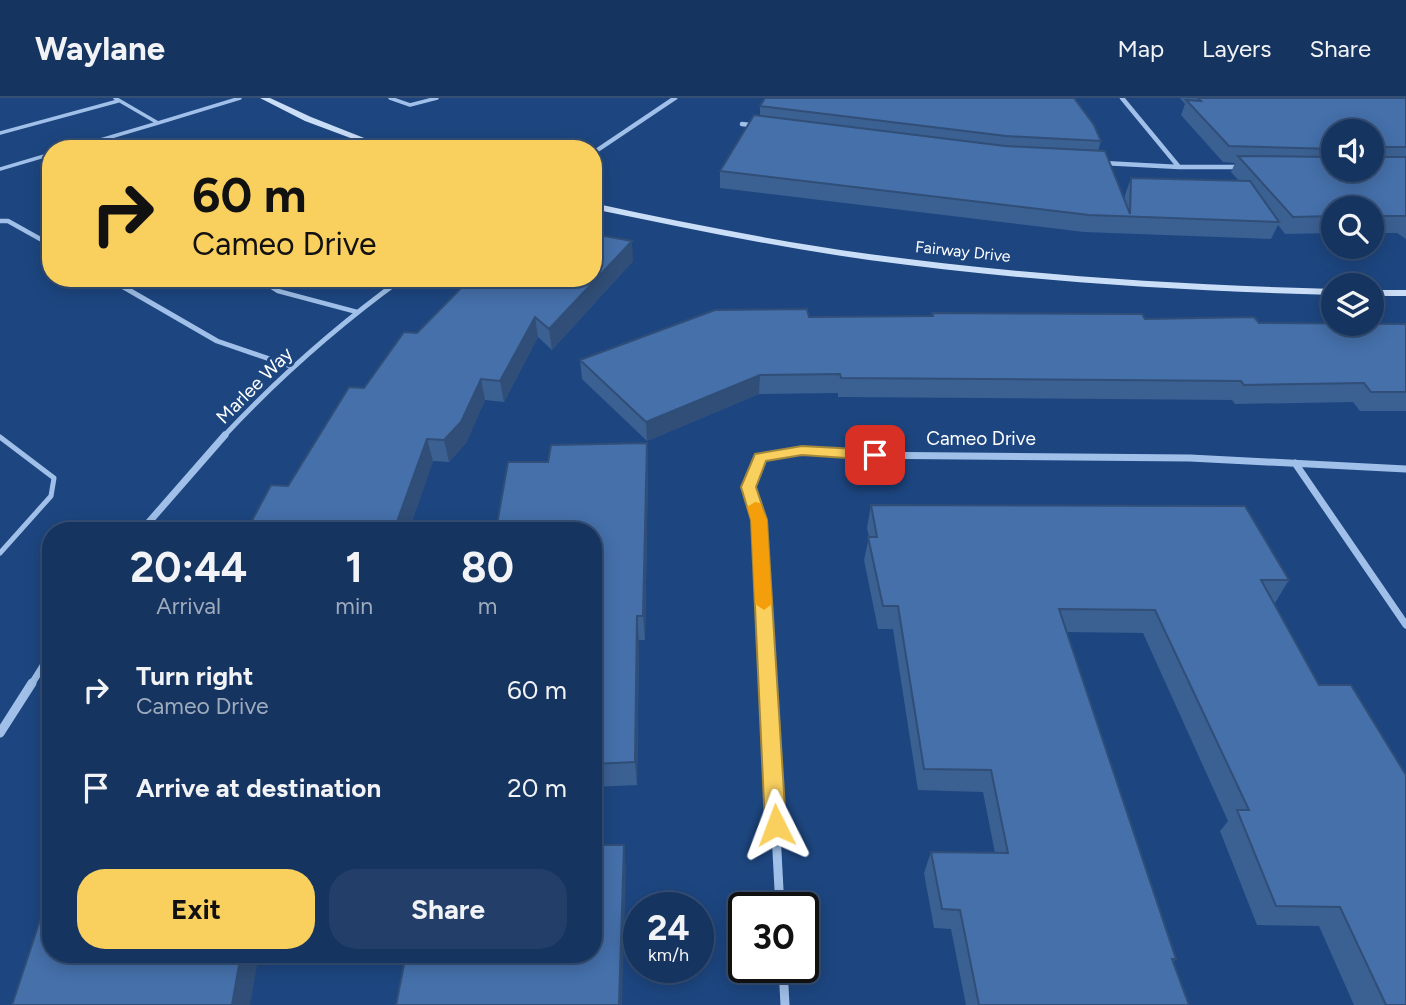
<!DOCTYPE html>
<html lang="en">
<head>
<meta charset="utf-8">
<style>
	body { margin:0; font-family:Figtree,sans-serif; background:#233f69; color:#f1f3f6; height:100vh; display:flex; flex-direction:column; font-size:26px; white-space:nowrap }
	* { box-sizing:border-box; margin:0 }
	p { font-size:23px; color:#9eaabd }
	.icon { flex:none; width:38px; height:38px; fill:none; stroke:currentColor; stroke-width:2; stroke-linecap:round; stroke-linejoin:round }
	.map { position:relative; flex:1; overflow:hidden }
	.sheet { position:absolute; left:42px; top:424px; width:560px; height:441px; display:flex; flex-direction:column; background:#163460; border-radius:28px; box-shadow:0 4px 18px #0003,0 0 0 2px #354f75 }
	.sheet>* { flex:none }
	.banner { position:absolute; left:42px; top:42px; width:560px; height:147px; border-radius:28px; box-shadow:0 4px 18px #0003,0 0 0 2px #354f75; background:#f9cf5e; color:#111; overflow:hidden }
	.fabs { position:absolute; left:1321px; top:21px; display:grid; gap:14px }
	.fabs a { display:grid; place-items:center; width:63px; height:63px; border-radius:50%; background:#163460; box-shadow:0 4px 18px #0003,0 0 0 2px #354f75; font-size:35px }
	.speed { position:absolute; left:623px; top:794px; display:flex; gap:14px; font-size:35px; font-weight:700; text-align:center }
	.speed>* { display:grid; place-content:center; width:91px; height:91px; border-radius:50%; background:#163460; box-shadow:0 4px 18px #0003,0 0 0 2px #354f75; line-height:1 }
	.speed small { font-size:18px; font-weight:400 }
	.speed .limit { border:4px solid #111; border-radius:10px; background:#fff; color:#111 }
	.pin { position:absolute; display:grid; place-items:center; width:60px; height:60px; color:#fff; margin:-30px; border-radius:14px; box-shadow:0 4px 10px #0006 }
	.me { position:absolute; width:77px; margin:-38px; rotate:357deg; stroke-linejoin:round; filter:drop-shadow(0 0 5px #0008) }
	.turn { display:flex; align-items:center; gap:24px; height:147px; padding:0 35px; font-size:32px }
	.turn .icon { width:91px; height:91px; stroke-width:2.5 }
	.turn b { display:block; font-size:49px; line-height:60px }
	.eta { display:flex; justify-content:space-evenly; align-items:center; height:119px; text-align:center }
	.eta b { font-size:42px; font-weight:700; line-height:49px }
	.action { display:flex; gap:14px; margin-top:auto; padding:14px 35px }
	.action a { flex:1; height:80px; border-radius:28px; background:#f9cf5e; color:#111; font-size:28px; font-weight:700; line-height:80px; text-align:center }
	.action a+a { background:#233f69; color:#f1f3f6 }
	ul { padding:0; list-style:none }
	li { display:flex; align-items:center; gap:21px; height:98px; padding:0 35px }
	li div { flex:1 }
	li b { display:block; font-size:26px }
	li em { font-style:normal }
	header { display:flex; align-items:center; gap:42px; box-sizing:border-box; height:98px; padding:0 35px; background:#163460; border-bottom:2px solid #354f75 }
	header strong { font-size:33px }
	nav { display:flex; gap:38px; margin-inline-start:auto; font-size:24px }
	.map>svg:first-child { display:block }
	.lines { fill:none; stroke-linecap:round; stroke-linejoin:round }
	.lane-far2 { stroke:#a0c0e9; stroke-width:3.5 }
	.lane-far1 { stroke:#a0c0e9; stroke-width:4.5 }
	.lane { stroke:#a0c0e9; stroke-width:5 }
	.street-far3 { stroke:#a0c0e9; stroke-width:4.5 }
	.street-far2 { stroke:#a0c0e9; stroke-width:5 }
	.street-far1 { stroke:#a0c0e9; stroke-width:7 }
	.street { stroke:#a0c0e9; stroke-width:9 }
	.secondary { fill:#cbdef7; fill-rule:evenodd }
	.wall { fill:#3b6092; fill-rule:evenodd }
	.shaded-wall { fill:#304e77 }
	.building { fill:#4570aa; stroke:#304e77; stroke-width:2 }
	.route { fill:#f9cf5e; stroke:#a2873d; stroke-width:2 }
	.slow { fill:#f59e0b }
	.labels { text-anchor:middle; stroke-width:6; stroke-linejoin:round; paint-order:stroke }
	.far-street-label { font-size:16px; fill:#fff; stroke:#1d4680 }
	.street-label { font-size:19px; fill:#fff; stroke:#1d4680 }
</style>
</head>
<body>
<header>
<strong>Waylane</strong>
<nav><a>Map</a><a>Layers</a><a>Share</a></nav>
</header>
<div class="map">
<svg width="1406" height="907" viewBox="0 0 1406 907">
	<rect width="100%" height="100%" fill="#1d4680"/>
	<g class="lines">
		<path class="lane-far2" d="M115,0L158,25L240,0
			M390,0L410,7L437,0
			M0,35L118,3
			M70,51L158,25
			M0,71L51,56"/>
		<path class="lane-far1" d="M258,180L278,193L357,214"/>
		<path class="lane" d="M0,339L54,380L51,398L0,455"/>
		<path class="street-far3" d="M1122,0L1179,69H1242
			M742,26L757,28
			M593,55L675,0
			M1103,65L1179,69
			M0,123H8L51,147"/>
		<path class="street-far2" d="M108,180L217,243L293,269
			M223,339C278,280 338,227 403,180"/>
		<path class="street-far1" d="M1295,365L1406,527
			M142,432L225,337
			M31,587L51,555
			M768,587L759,422L749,389L760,359L802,353L849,357L1190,360L1406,371"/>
		<path class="street" d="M768,585L780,810
			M0,635L32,585
			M783,870L785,907"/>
		<path class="secondary" d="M260,0H270L311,19L392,51H380L305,23Z
			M593,105C685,125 776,143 869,156C1023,177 1178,187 1334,191V197C1178,193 1023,183 869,162C776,149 685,130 593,111Z
			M1372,192H1406V198H1372Z"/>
	</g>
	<path class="wall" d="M1180,0H1406V141L1397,135H1372V110H1334V135L1285,136L1278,127L1271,141L1084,134L720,90V73L760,17V8L1101,43L1098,53L1125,105V97L1131,80L1239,83L1231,74L1235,65L1223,64L1181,17L1185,6ZM1334,33L1372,72H1334Z
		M633,163L552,252L538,239L504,304L485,302L466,345L449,364L433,363L409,432H247L288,388L364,290L417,235L482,181Z
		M932,215L1145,221L1259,225L1406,226V313H1360L1353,304L1235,306L1232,302L838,299V295L759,296L647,343L582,281L580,262L809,219L932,218Z
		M647,345L648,369L645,542H639L637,687L593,689V432L548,364Z
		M871,407L1289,482L1275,505L1406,907H1354L1319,828L1257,827L1220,733L1228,723L1143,535L1066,534L1176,861L1173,864L1189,907H966L951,831L934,830L924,775L931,754L995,755L983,694L918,692L893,531H878L864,462L869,439L867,430Z"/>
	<path class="shaded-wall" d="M632,143L633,163L552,252L549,231Z
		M535,219L538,239L504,304L500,283Z
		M760,277L759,296L647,343L646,324Z
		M481,281L485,302L466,345L449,364L444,342Z
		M427,341L433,363L409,432H394Z
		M647,345L648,369L645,542L643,518Z
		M637,518L639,542L637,687L635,664Z
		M624,747L626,769L622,907H619Z
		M241,856H259L250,907H232Z"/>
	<path class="building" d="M765,0H1074L1094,27L1101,43L1006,38L760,8Z
		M1198,0H1406V49H1380L1376,56L1380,59H1406V118H1372V110H1334V118L1293,119L1238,58L1334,59V72H1372V33H1334V51L1229,48L1186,2L1201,3Z
		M754,17L1005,48L1105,53L1130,116L1131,80L1250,83L1279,124L1089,117L720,73Z
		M593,136L632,143L549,231L535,219L500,283L481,281L461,324L444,342L427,341L394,432H247L271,387L288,388L349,289L364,290L404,234L417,235L471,180L482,181L484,180H593Z
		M807,211L809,219L933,218L932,215L1142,216L1145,221L1254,219L1259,225L1406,226V294H1371L1364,285L1244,287L1241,283L841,280L840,276L760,277L646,324L580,262L715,212Z
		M647,345L643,518H637L635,664L593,666V432H496L508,364H548L551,347Z
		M871,407L1245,408L1289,482H1261L1319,587H1351L1406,677V907H1386L1340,809L1276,808L1237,712H1249L1155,512L1059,511L1176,861H1172L1189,907H979L960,812L942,811L931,754L1008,755L991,672L924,671L898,508H883L868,439H877Z
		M593,747H624L619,907H396L406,856H593Z
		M51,789V856H241L232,907H12Z"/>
	<path class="route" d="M802,348L875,352L882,357L875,362L802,357L766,363L756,389L767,422L786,727L783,734L776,736L768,734L765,727L751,422L741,389L755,356Z"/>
	<path class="slow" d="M755,404L760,405L767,422L772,506L764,512L755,506L751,422L747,409Z"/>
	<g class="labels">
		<g class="far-street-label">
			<text transform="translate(963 153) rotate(6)" y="6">Fairway Drive</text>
		</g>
		<g class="street-label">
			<text transform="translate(254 287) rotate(-45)" y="7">Marlee Way</text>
			<text x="981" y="347">Cameo Drive</text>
		</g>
	</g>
</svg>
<div class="fabs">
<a><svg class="icon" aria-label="sound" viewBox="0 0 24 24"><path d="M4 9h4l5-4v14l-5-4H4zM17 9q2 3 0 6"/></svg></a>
<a><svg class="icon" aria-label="search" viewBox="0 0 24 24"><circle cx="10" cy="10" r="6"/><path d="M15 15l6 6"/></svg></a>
<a><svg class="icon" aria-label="layers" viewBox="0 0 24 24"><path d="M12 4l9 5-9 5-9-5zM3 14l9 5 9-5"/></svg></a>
</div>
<div class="speed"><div>24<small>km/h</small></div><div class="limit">30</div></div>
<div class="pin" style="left:875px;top:357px;background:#d93025"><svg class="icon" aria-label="arrive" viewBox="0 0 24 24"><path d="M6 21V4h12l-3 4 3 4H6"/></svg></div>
<svg class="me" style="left:776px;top:727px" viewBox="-20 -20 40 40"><path d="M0-17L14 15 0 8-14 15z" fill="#f9cf5e" stroke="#fff" stroke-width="4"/></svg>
<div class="banner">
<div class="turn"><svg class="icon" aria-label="right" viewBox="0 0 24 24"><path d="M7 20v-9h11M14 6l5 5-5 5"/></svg><div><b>60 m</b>Cameo Drive</div></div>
</div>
<section class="sheet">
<div class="eta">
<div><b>20:44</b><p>Arrival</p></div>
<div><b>1</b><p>min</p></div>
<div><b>80</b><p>m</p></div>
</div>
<ul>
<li><svg class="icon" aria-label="right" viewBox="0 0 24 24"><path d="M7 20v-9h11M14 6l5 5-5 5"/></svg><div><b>Turn right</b><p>Cameo Drive</p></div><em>60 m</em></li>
<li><svg class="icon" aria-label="arrive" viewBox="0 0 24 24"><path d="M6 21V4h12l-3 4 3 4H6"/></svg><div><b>Arrive at destination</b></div><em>20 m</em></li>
</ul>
<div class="action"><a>Exit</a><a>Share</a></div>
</section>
</div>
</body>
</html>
